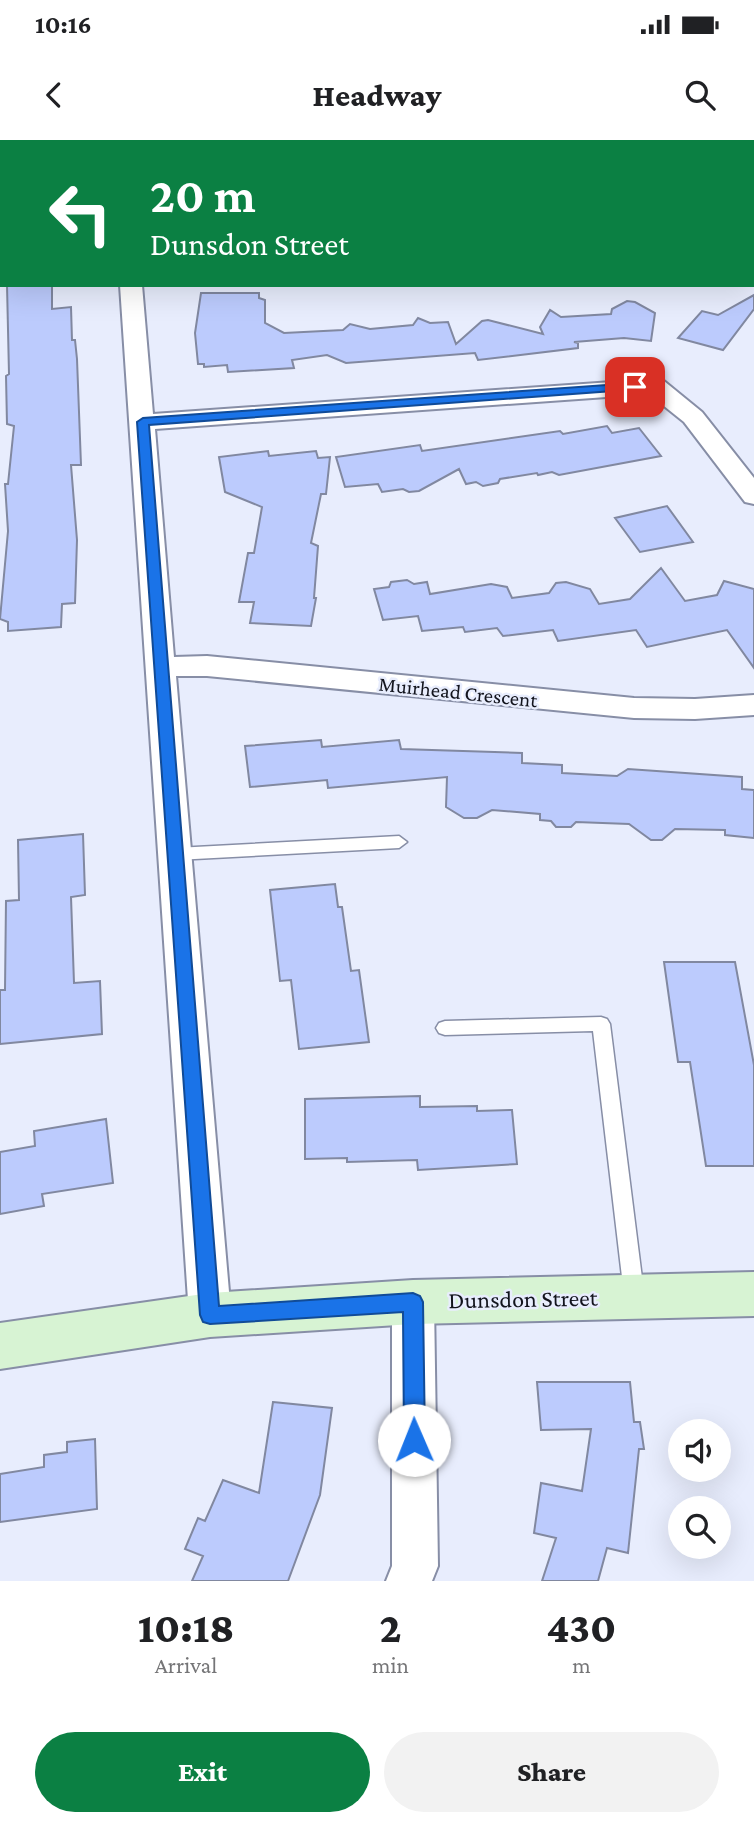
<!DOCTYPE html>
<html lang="en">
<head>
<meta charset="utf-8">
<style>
	body { margin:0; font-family:"Crimson Pro",serif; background:#f2f2f2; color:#202124; height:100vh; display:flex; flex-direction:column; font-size:26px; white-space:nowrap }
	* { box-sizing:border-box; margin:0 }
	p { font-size:23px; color:#757577 }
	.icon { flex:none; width:38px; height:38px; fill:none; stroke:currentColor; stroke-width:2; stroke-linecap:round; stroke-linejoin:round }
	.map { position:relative; height:1441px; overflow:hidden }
	.side { display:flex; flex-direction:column; background:#fff; flex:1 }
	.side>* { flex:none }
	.guide { position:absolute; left:0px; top:0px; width:754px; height:147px; box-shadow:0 7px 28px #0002; background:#0b8043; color:#fff; overflow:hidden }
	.fabs { position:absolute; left:668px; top:1279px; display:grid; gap:14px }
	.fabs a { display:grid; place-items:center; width:63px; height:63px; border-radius:50%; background:#fff; box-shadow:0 7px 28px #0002; font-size:35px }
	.pin { position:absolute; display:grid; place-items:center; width:60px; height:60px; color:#fff; margin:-30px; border-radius:14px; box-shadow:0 4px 10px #0006 }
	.me { position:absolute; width:77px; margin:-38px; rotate:359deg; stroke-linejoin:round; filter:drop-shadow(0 0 5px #0008) }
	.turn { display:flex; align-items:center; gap:24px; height:147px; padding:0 35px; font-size:32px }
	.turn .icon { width:91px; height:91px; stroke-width:2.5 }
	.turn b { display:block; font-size:49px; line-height:60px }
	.eta { display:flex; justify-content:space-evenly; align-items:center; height:119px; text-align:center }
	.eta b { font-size:42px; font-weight:800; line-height:49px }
	.action { display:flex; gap:14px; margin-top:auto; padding:14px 35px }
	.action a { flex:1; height:80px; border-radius:42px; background:#0b8043; color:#fff; font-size:28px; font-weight:800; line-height:80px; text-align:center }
	.action a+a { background:#f2f2f2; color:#202124 }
	.status { display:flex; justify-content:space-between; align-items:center; height:49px; padding:0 35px; background:#fff; direction:ltr }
	.status svg { height:19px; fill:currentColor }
	header { display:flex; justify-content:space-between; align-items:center; height:91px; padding:0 35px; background:#fff; font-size:32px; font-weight:800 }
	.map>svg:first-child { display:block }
	.building { fill:#bccbfd; stroke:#8188a0; stroke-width:2 }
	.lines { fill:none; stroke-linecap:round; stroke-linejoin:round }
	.lane-casing { stroke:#878ea6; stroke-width:3 }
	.street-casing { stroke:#878ea6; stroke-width:4 }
	.secondary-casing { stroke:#878ea6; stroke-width:4 }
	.lane { fill:#fff; fill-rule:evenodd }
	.street { fill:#fff; fill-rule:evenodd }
	.secondary { fill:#d7f3d3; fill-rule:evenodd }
	.route { fill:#1a73e8; stroke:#114b97; stroke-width:2 }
	.labels { text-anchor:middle; stroke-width:5; stroke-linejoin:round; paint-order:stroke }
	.street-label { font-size:21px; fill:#12141d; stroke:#e8edfd }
	.near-street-label { font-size:24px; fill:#12141d; stroke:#e8edfd }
</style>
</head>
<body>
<div class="status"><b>10:16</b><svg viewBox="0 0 49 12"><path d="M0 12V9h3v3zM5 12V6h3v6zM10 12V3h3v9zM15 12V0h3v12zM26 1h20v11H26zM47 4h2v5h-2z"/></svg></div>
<header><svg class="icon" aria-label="back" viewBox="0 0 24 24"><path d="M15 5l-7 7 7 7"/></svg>Headway<svg class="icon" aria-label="search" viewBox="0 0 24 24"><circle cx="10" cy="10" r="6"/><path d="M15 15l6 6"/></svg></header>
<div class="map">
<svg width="754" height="1441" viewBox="0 0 754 1441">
	<rect width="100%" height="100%" fill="#e8edfd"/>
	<path class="building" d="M7,145H52V169L71,167L72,200H75L77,219L81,325H71L77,400L75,463L62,464L61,487L8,491V482L0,479L8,391L5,344H8L14,286L7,284L6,236L9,234Z
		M201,153H259V158L265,160V183L284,193L343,190L350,184L370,189L413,185L418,178L430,183L448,182L456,204L482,181L488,180L543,194L540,187L550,170L561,177L611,174L612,169L627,161L635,162L655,173L651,201L624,198L574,202L578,203V208L478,220L475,213L346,223L327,215L292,220L294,228L228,232L227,225L204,227V224H198L195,193Z
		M754,155V169L723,210L678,198L702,171L718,175Z
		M607,286L612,293L639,288L661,316L559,335L552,332L538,335L537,333L500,339L498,343L483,346L476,342L466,344L459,329L419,351L409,352L403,349L382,352L378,344L345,347L336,317L420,305L422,311L560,291L563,294Z
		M268,311L269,316L316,311L318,318L330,317L326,354H321L311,403L318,406L314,458H316L311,486L250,483L254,462H239L248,413H254L262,367L225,352L219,317Z
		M667,366L693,402L640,412L615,378Z
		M661,428L685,461L717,455L724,441L754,449V528L727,490L647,507L636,490L558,501L553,490L503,496L497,488L465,492L463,487L422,491L418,476L383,480L374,449L389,447L391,442L407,440L414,444L427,442L430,454L491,444L507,447L512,458L549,453L556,443L566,442L590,449L599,464L630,459Z
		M321,600L322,607L399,600L401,609L522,613V623L562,625V633L617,636L628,629L742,637V649L754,650V698L725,695V690L675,689L662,700H651L629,684L576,682L571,687H556L551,681L540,680V674L492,670L477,678H464L446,667L447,637L328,648L327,640L250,647L245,606Z
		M83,694L85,755L71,757L74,843L100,841L102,894L0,904V850H5L6,761L19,760L18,700Z
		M335,744L338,767H342L351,831L359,830L369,902L299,909L291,840L280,841L270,750Z
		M664,822H735L754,925V1026H706L690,922H678Z
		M420,956V967L477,966V971L512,970L517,1024L418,1030L417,1020L347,1022V1018L305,1019V959Z
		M106,979L113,1043L42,1054L44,1066L0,1074V1012L35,1006L34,991Z
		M537,1242H630L634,1282H640L644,1309H639L628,1413L607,1408L598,1441H542L556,1398L534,1393L541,1343L582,1351L591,1289L541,1290Z
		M273,1262L332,1268L320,1355L288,1441H192L203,1416L185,1409L198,1378L205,1381L223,1340L259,1353Z
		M95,1299L97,1369L0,1382V1334L44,1327V1315L67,1312V1302Z"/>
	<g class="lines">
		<defs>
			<path id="lane" d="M399,696L407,702L399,708L176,720L168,714L176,708Z
				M601,877L607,879L610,884L644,1154L641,1160L634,1163L627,1160L624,1154L593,891L445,895L439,893L436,888L439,883L445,881Z"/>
			<path id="street" d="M94,0H114L115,2H95Z
				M752,60H754V72H752Z
				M120,145H142L153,274L655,239L664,241L702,272L754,338V364L745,362L684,282L649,254L155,289L174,517L207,516L634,558L695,559L754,555V575L695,579L634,578L207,536H176L231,1175L225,1188L210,1194L195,1188L189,1175Z
				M413,1143L428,1149L434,1162L438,1426L432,1441H386L392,1426V1162L398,1149Z"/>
			<path id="secondary" d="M754,1132V1176L413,1184L210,1197L0,1229V1183L210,1153L413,1140Z"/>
		</defs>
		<use href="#lane" class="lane-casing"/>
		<use href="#street" class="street-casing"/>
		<use href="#secondary" class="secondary-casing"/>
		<use href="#lane" class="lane"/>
		<use href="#street" class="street"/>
		<use href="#secondary" class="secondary"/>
	</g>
	<path class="route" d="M635,243L640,244V249L149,285L219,1166L413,1153L420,1156L423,1162L425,1300L422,1307L414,1310L407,1307L404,1300L403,1172L210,1184L203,1182L200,1175L137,282L143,278Z"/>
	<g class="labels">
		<g class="street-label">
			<text transform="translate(458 552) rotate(6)" y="7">Muirhead Crescent</text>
		</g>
		<g class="near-street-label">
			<text transform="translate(523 1159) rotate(-1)" y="8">Dunsdon Street</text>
		</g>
	</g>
</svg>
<div class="fabs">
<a><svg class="icon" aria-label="sound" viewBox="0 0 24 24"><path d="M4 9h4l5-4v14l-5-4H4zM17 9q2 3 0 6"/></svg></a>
<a><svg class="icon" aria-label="search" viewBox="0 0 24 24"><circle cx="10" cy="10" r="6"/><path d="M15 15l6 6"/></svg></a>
</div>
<div class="pin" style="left:635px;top:247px;background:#d93025"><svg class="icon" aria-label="arrive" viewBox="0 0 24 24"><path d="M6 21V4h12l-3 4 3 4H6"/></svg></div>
<svg class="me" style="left:414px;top:1300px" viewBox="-20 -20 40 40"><circle r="19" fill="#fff"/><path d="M0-13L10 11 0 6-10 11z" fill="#1a73e8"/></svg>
<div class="guide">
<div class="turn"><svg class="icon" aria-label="left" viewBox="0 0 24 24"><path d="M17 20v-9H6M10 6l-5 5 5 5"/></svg><div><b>20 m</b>Dunsdon Street</div></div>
</div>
</div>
<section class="side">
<div class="eta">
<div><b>10:18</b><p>Arrival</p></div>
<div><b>2</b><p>min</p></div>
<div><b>430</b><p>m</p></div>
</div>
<div class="action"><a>Exit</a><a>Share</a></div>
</section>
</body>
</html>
